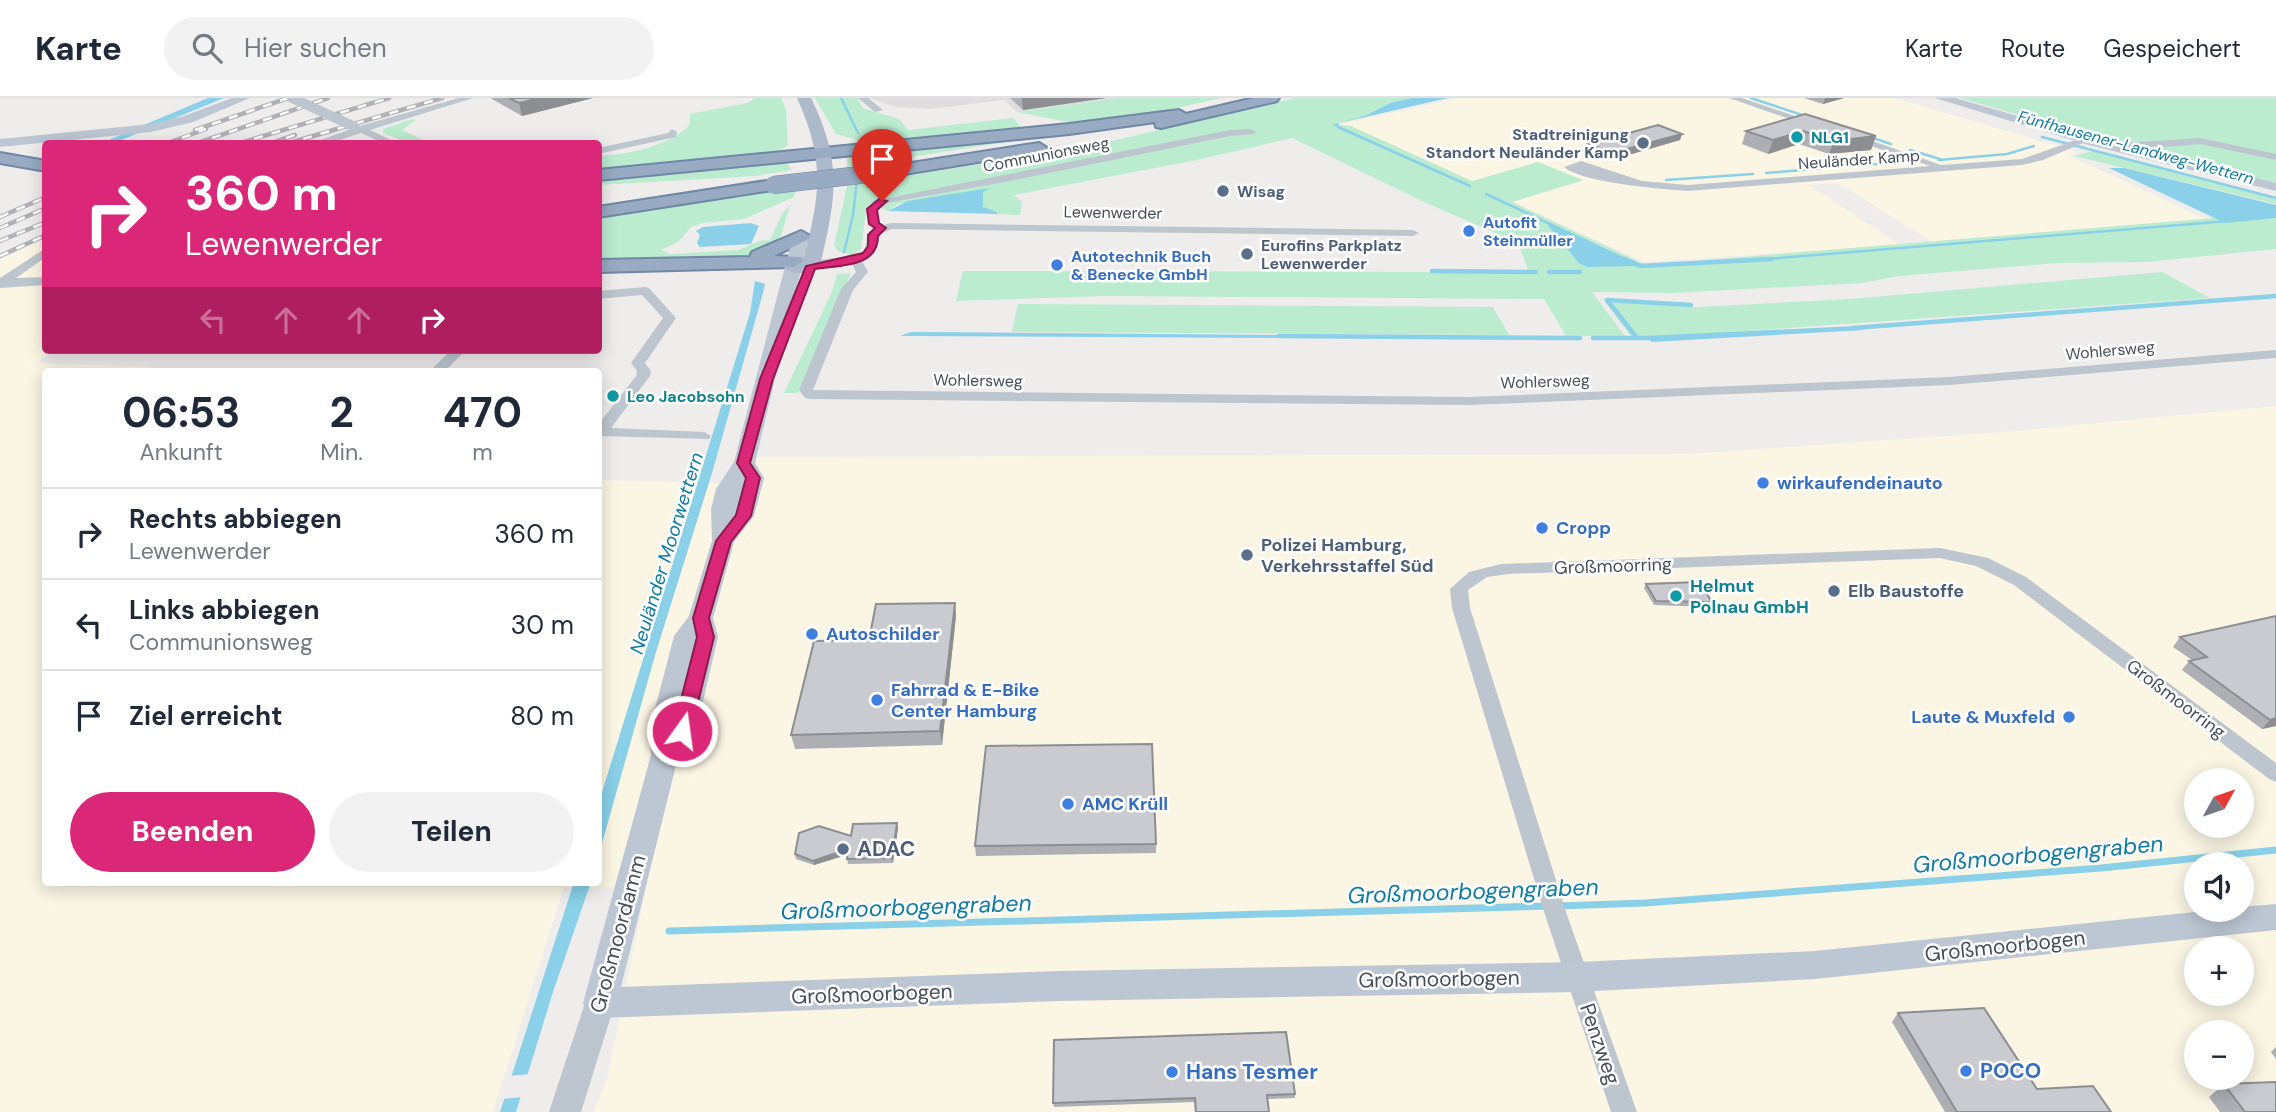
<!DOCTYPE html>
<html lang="de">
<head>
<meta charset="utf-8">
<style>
	body { margin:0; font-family:"DM Sans",sans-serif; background:#f2f2f3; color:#1f2937; height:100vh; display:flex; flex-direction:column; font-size:26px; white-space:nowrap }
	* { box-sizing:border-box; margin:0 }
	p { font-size:23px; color:#747a83 }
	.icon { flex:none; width:38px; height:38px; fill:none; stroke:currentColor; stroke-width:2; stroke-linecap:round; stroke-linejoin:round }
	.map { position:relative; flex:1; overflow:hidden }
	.sheet { position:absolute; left:42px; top:270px; width:560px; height:518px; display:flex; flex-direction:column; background:#fff; border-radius:7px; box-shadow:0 4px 18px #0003 }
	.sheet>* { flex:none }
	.banner { position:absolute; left:42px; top:42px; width:560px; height:214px; border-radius:7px; box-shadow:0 4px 18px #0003; background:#db2777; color:#fff; overflow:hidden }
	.needle { width:46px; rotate:50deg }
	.buttons { position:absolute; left:2184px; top:670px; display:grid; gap:14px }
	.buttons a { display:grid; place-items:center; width:70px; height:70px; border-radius:50%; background:#fff; box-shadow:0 4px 18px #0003; font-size:35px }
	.pin { position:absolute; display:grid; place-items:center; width:60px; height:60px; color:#fff; margin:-72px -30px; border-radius:50% 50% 50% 0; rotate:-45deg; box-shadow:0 0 7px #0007 }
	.pin .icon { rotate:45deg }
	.me { position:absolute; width:77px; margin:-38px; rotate:14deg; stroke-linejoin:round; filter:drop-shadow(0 0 5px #0008) }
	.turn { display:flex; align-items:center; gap:24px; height:147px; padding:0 28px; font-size:32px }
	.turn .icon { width:91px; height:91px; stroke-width:2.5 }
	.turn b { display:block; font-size:49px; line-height:60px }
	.lanes { display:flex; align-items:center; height:66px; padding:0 28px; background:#0003; justify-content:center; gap:35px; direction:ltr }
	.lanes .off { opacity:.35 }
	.eta { display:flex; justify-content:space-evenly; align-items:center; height:119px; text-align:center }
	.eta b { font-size:42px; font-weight:700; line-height:49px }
	.primary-button { display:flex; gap:14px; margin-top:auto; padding:14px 28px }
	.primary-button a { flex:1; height:80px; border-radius:42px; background:#db2777; color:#fff; font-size:28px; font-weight:700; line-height:80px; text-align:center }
	.primary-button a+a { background:#f2f2f3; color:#1f2937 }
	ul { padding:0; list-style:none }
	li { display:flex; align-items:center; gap:21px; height:91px; padding:0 28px; border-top:2px solid #e0e1e3 }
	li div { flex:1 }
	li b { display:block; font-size:26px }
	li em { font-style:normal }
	header { display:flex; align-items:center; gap:42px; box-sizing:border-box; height:98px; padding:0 35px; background:#fff; border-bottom:2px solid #e0e1e3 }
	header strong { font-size:33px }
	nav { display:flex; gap:38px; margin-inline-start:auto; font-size:24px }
	.search { width:490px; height:63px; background:#f2f2f3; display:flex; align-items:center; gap:18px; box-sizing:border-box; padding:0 24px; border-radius:38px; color:#747a83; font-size:26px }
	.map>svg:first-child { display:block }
	.commercial { fill:#fbf5e4; fill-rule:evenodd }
	.education { fill:#e0ddde }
	.green { fill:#bbecd0 }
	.water { fill:#89d0e8 }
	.pier { fill:#efecec }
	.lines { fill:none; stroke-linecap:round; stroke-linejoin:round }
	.stream-far2 { stroke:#89d0e8; stroke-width:2.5 }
	.stream-far1 { stroke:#89d0e8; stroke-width:4.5 }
	.stream { stroke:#89d0e8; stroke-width:7 }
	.trunk-casing { stroke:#7087a6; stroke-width:4 }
	.minor { fill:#bdc6ce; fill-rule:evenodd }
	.tertiary { fill:#bdc6ce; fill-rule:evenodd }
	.secondary { fill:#bdc7d3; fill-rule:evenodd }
	.primary { fill:#acbacb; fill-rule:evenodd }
	.trunk { fill:#98abc2; fill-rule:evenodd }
	.rail-casing { stroke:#afb1b7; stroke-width:4.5 }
	.rail { stroke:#fff; stroke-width:2.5; stroke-dasharray:9; stroke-linecap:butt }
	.trunk-bridge-casing { stroke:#7087a6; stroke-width:18; stroke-linecap:butt }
	.minor-bridge { stroke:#bdc6ce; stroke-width:10 }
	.trunk-bridge { stroke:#98abc2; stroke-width:17 }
	.wall { fill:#adafb4 }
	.shaded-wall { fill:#8d8e92 }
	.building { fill:#c9cbd1; stroke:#8d8e92; stroke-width:2 }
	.route { fill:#db2777; stroke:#8e194d; stroke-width:2 }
	.culture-dot { fill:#0f9aa8; stroke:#fff; stroke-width:2.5 }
	.service-dot { fill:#5c6f8a; stroke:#fff; stroke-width:2.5 }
	.shop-dot { fill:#3f7fe0; stroke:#fff; stroke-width:2.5 }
	.labels { text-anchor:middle; stroke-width:5; stroke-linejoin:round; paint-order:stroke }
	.far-service-label { font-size:16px; font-weight:bold; fill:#4e5e75; stroke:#fff; text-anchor:start }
	.far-culture-label { font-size:16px; font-weight:bold; fill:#0d838f; stroke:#fff; text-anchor:start }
	.far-water-label { font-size:16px; font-style:italic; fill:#117ba0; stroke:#fff }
	.far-street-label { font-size:16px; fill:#454f59; stroke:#fff }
	.far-shop-label { font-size:16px; font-weight:bold; fill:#366cbe; stroke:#fff; text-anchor:start }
	.shop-label { font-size:18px; font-weight:bold; fill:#366cbe; stroke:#fff; text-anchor:start }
	.service-label { font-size:18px; font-weight:bold; fill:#4e5e75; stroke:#fff; text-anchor:start }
	.street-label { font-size:18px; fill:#454f59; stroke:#fff }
	.culture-label { font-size:18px; font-weight:bold; fill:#0d838f; stroke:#fff; text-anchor:start }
	.water-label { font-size:19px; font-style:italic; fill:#117ba0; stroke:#fff }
	.near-service-label { font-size:21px; font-weight:bold; fill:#4e5e75; stroke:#fff; text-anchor:start }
	.near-street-label { font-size:21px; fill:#454f59; stroke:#fff }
	.near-shop-label { font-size:21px; font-weight:bold; fill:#366cbe; stroke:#fff; text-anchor:start }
	.near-water-label { font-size:23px; font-style:italic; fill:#117ba0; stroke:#fff }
</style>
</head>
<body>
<header>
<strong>Karte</strong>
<div class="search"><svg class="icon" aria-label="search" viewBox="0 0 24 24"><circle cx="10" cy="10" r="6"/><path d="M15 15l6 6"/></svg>Hier suchen</div>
<nav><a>Karte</a><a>Route</a><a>Gespeichert</a></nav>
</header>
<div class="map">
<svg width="2276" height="1014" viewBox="0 0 2276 1014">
	<rect width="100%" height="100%" fill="#efecec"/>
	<path class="commercial" d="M1459,0H1895L2078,54L2070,58L2208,122L1934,145L1838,85L1809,87L1900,147L1644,164L1513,104L1584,83L1541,65L1470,84L1342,26Z
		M45,141L46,252H54L36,265L150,269L145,273H46V784H598L599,382L747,386L754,359L1688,356L2004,334L2276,308V1014H593L607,981L646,790L564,789L493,1014H0V161ZM2196,682H2242V728H2196ZM2196,766H2242V812H2196ZM2196,850H2242V896H2196ZM2196,934H2242V980H2196Z"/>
	<path class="education" d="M869,0H1118L1017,14L1004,2L930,11L895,9Z"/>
	<path class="green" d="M755,0H781L786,12L788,47L775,55L599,73L598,57C623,59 675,46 690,26V16L747,5Z
		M815,0H858L863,10L899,21L908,32L1013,20L1024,32L873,46L836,36Z
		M1118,0H1221L1145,17L1083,27L1017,14Z
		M1295,0H1412L1390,5L1367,17L1332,27L1351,28L1472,83L1538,64L1583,82L1512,104L1646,167L2214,120L2276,118V151L2147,164L2059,165L1898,178L1862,185L1671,195L1592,194L1625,238H1566L1544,201L1106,198L956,203L963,173L1529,174L1518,145L1422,103L1292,40L1197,62L1014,97L1022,104L1020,117L997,116V114L983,110V94L898,106L888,113L871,106L866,114L861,151L852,157L839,154L834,148L847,88V56L1090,31L885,63L888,81L1090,48Z
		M1960,0H2276V85L2133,50Z
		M412,21L416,22L402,32L430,45H409L383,35V31Z
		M2092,53L2276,100V106L2074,58Z
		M785,63L792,72L755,78L599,87L598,79Z
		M796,92L794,99L744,121L703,125L691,129L678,144L661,152L670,156L738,152L759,143L770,142L782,116L790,107L781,138L753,158L599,165V116L635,109Z
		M2162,174L2210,200L1633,241L1605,204L1697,209L1850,201Z
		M851,175L798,295H784L832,194L837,176Z
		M1018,206L1493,209L1509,237L1012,234Z"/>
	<path class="water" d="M208,0H224L114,45L99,46Z
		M1412,0H1448L1339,25L1338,29L1332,27L1367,17L1390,5Z
		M2109,70H2124L2276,107V120L2225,125Z
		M990,90L983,94V109L997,114V116L888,113L908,103Z
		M751,125L759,128L751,146L700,149L697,145L700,137L696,133L703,129Z
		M1546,125L1640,168L1587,169L1579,165Z
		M755,183L765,186L763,195L712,375L656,554L599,756V704L750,215Z
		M1856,228L1864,232L1652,244L1645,238Z
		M911,234L1283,237L1286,240L900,238Z
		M574,784H591L553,894L516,1014H500Z"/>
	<path class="pier" d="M532,976L525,999L500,1001L508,978Z"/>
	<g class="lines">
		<path class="stream-far2" d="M841,0L858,35
			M1751,0L1808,19
			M1338,29L1470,88
			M1870,39L1891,46
			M2042,39L2276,100
			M1910,52L1940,61
			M1939,62L2007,56L2034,48
			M1766,75L1904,64
			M1666,82L1753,76
			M1486,96L1629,163
			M844,154L853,117L860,56
			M1743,163L2228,123"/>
		<path class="stream-far1" d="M1625,161L1640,168L1772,161
			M1432,173L1536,174
			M1549,174H1580
			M1853,230L2276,198
			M1279,238L1580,240
			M1593,240H1651
			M1637,240L1607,202L1691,207"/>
		<path class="stream" d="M1558,808L1645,805L2101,770L2276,752
			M669,833L1548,808"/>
		<defs>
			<path id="trunk" d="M1254,0H1279L1277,3L1161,30L1156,29L1155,24L1069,36L598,82V72L1069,26L1179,12L1186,16Z
				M1039,45L1047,50L1045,53L886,79L878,74L886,69Z
				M0,55L46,63V73L0,65Z
				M773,82L781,87L779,91L598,119V109Z
				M801,133L810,138L807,142L774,158L801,159L803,163L794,169L598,174V162L750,159L752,154Z"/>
		</defs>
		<use href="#trunk" class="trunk-casing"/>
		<path class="minor" d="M459,0H473L370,32L399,46H385L361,35L327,46H310L356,29Z
			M858,0H868L883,12L875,14Z
			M1729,0H1742L1818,26L1810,28Z
			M672,31L677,34L676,39L598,56V50L668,35Z
			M1251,31L1256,34L1254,36L1230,38L1010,83L892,104L881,107L877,112L880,125L884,127L891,125L1413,132L1419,135L1413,138L892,131L880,136C877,150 877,157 862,163L868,174L853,192L813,292L1469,299L1949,279L2276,252V260L1949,287L1469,307L810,301L805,300L799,292L841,191L856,174L852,166L811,172L805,168C821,157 846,163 864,153L869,134L874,130L869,126L867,112L873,103L1230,32Z
			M1850,35L1941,67L2022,61L2082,40L2090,42L2043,62L2022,67L1688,93C1661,91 1583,85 1564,69L1581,63L1642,83L1688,87L1930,68L1847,40L1845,38Z
			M2200,40L2276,56V62L2200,46L2117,53L2112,50L2123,45Z
			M46,150V159L16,180L46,179V187L0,190V180Z
			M645,189L649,190L676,220L645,265L651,273L650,278L611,330L704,334L711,338L709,341L598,338V327L636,278L637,273L631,265L663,220L642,197L598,201V193Z
			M451,252H466L445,273H430Z
			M1940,450L1988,460L2026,479L2276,665V684L2269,681L2014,487L1976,468L1940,460L1508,476L1487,479L1468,492L1470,510L1567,817L1637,1014H1611L1545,817L1452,510L1450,491L1469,474L1501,466Z"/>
		<path class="tertiary" d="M600,892L610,896L615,905L581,1014H549L585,905L590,896Z"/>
		<path class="secondary" d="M232,0H250L193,24L151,34L0,49V41L151,26L184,18Z
			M1935,0H1955L2098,41L2276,85V93L2089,47Z
			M801,133L809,138L755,365L764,380L754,418L734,444L713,520L718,539L696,633L678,659L621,889L1059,873L1577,864L1815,853L2214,812H2242V809L2276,806V832L1815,881L1577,894L1059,903L600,920L588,916L583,905L651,657L649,634L674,538L689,518L712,443L711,411L716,391L734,364L793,138Z"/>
		<path class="primary" d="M797,0H811C843,66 836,99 820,168C813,177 791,178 784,169L786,165L803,163C820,97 826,64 797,0Z"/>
		<use href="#trunk" class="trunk"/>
		<defs>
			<path id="rail" d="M195,32L288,0
				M165,46L206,31
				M195,46L328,0
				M237,46L389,0
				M269,46L295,37
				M286,46L442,0
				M0,119L46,99
				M0,130L46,110
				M0,143L46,124
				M0,158L46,137"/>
		</defs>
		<use href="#rail" class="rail-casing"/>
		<use href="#rail" class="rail"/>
		<defs>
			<path id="trunk-bridge" d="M773,87L886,74"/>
		</defs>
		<use href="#trunk-bridge" class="trunk-bridge-casing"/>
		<path class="minor-bridge" d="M292,0L355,29"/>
		<use href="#trunk-bridge" class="trunk-bridge"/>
	</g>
	<path class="wall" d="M491,0H593L522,18L492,1Z
		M1010,0H1106L1023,12Z
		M1804,0H1844L1823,6Z
		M1805,16L1871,52L1829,56L1799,46L1768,56L1742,46L1746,33Z
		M1682,36L1680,42L1611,62L1587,53L1589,46Z
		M1646,486L1712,504L1711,509L1654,507L1644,490Z
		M955,505L956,518L942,647L795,651L791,637L869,542Z
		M2276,518V628L2262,631L2182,572L2189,563L2192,562L2173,549L2180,539Z
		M897,725L898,730L893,765L848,766L847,761V757L814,767L796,761L795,756L851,738Z
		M1156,746V755L976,758L975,748Z
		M1898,915L2037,991L2111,1014H1945L1892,924Z
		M2276,949V961L2271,954Z
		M2224,986L2276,1014H2220L2209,999Z
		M1295,996V1000L1267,1001L1269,1014H1195L1194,1004L1054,1009L1053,1005Z"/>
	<path class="shaded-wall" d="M540,0H593L522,18L519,5Z
		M1022,0H1106L1023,12Z
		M1825,0H1844L1823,6Z
		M1803,33L1799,46L1768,56L1773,42Z
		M1682,36L1680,42L1611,62L1612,55Z
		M1876,38L1871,52L1829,56L1834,43Z
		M955,505L956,518L942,647L940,633Z
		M2276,620V628L2262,631L2270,622Z
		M897,725L898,730L893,765L892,760Z
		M848,751L849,756L814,767L813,763Z"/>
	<path class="building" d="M509,0H540L519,5Z
		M1805,16L1876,38L1834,43L1803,33L1773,42L1746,33Z
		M1658,27L1682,36L1612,55L1589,46Z
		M1699,484L1712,504L1656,503L1646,486Z
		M955,505L940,633L791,637L814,543L869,542L876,506Z
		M2276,518V620L2270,622L2189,563L2207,559L2180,539Z
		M1152,646L1156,746L975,748L986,648Z
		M897,725L892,760L847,761L848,751L813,763L795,756L799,735L819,728L851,738L853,726Z
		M1984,910L2037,991L2093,988L2111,1014H1957L1898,915Z
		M1286,934L1295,996L1267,997L1269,1014H1196L1195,1000L1053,1005L1054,942Z
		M2276,984V1014H2245L2224,986Z"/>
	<path class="route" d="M879,101L887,103L877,112L879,125L886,130L878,138C878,170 840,167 815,171L773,281L750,365L760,380L751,418L731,444L709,520L714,539L691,633L688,638H676L673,633L697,539L693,520L716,443L736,417L746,380L737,365L760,281L806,168L863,155L868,148V137L875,130L869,126L867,111Z"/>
	<g class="culture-dot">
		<circle cx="1797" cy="39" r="7"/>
		<circle cx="613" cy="298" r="7"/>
		<circle cx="1676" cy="498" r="7"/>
	</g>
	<g class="service-dot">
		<circle cx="1643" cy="45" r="7"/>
		<circle cx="1223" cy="93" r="7"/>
		<circle cx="1247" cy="156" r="7"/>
		<circle cx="1247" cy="457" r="7"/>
		<circle cx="1834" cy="493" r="7"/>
		<circle cx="843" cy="751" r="7"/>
	</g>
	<g class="shop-dot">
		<circle cx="1469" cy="133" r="7"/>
		<circle cx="1057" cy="167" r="7"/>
		<circle cx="1763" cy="385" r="7"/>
		<circle cx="1542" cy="430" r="7"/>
		<circle cx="812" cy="536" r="7"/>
		<circle cx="877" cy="602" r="7"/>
		<circle cx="2069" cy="619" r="7"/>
		<circle cx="1068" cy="706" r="7"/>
		<circle cx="1966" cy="973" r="7"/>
		<circle cx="1172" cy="974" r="7"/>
	</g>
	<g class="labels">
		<g class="far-service-label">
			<text x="1629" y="42" text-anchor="end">Stadtreinigung<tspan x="1629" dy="18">Standort Neuländer Kamp</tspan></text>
			<text x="1237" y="99">Wisag</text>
			<text x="1261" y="153">Eurofins Parkplatz<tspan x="1261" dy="18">Lewenwerder</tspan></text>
		</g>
		<g class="far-culture-label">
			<text x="1811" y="45">NLG1</text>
			<text x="627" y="304">Leo Jacobsohn</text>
		</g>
		<g class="far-water-label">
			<text transform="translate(2136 49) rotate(15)" y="6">Fünfhausener-Landweg-Wettern</text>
		</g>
		<g class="far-street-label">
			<text transform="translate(1046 56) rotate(-11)" y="6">Communionsweg</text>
			<text transform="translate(1859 61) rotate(-4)" y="6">Neuländer Kamp</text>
			<text transform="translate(1113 114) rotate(1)" y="6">Lewenwerder</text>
			<text transform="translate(2110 252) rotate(-5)" y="6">Wohlersweg</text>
			<text transform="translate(978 282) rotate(1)" y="6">Wohlersweg</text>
			<text transform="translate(1545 283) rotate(-2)" y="6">Wohlersweg</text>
		</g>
		<g class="far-shop-label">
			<text x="1483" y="130">Autofit<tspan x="1483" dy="18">Steinmüller</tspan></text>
			<text x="1071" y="164">Autotechnik Buch<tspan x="1071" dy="18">&amp; Benecke GmbH</tspan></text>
		</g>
		<g class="shop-label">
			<text x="1777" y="391">wirkaufendeinauto</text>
			<text x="1556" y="436">Cropp</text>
			<text x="826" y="542">Autoschilder</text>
			<text x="891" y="598">Fahrrad &amp; E-Bike<tspan x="891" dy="21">Center Hamburg</tspan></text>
			<text x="2055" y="625" text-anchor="end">Laute &amp; Muxfeld</text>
			<text x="1082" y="712">AMC Krüll</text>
		</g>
		<g class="service-label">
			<text x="1261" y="453">Polizei Hamburg,<tspan x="1261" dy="21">Verkehrsstaffel Süd</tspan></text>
			<text x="1848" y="499">Elb Baustoffe</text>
		</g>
		<g class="street-label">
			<text transform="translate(1613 468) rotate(-2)" y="6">Großmoorring</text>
			<text transform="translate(2176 601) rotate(37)" y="6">Großmoorring</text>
		</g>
		<g class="culture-label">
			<text x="1690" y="494">Helmut<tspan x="1690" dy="21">Polnau GmbH</tspan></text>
		</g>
		<g class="water-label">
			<text transform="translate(666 455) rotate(-73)" y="7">Neuländer Moorwettern</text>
		</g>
		<g class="near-service-label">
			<text x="857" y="758">ADAC</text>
		</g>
		<g class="near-street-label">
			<text transform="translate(618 836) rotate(-75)" y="7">Großmoordamm</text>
			<text transform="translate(2005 848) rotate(-6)" y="7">Großmoorbogen</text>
			<text transform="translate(1439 881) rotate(-1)" y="7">Großmoorbogen</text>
			<text transform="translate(872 896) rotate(-2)" y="7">Großmoorbogen</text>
			<text transform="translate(1600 946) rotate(71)" y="7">Penzweg</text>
		</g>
		<g class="near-shop-label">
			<text x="1980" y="980">POCO</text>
			<text x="1186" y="981">Hans Tesmer</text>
		</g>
		<g class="near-water-label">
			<text transform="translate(2038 756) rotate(-5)" y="8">Großmoorbogengraben</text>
			<text transform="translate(1473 793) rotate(-2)" y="8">Großmoorbogengraben</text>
			<text transform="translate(906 809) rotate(-2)" y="8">Großmoorbogengraben</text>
		</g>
	</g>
</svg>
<div class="buttons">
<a><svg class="needle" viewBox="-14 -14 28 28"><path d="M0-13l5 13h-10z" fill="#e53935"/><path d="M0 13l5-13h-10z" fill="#747a83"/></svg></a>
<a><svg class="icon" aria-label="sound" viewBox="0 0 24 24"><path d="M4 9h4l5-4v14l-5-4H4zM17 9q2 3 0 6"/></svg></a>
<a>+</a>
<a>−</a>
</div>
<div class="pin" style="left:882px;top:103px;background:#d93025"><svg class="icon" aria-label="arrive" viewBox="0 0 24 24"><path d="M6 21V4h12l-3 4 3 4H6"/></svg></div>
<svg class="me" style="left:682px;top:633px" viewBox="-20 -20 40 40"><circle r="17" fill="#db2777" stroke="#fff" stroke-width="3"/><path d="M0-11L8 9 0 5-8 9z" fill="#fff"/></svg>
<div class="banner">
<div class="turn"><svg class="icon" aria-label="right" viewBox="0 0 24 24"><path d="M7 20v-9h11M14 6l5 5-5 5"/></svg><div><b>360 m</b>Lewenwerder</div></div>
<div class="lanes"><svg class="icon off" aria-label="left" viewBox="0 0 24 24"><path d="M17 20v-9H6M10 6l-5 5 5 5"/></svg><svg class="icon off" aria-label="ahead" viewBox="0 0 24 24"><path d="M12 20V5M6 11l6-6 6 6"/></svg><svg class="icon off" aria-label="ahead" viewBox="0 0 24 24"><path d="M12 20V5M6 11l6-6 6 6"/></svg><svg class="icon" aria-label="right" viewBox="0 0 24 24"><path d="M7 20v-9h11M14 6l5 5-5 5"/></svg></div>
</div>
<section class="sheet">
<div class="eta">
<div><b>06:53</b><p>Ankunft</p></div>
<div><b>2</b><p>Min.</p></div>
<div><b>470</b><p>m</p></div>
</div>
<ul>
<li><svg class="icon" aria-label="right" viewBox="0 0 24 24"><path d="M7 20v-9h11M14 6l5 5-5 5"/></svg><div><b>Rechts abbiegen</b><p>Lewenwerder</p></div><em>360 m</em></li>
<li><svg class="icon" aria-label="left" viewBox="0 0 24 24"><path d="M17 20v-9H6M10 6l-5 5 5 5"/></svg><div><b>Links abbiegen</b><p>Communionsweg</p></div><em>30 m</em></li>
<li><svg class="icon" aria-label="arrive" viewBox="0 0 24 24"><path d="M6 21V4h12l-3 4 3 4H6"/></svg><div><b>Ziel erreicht</b></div><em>80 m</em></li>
</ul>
<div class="primary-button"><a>Beenden</a><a>Teilen</a></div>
</section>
</div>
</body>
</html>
